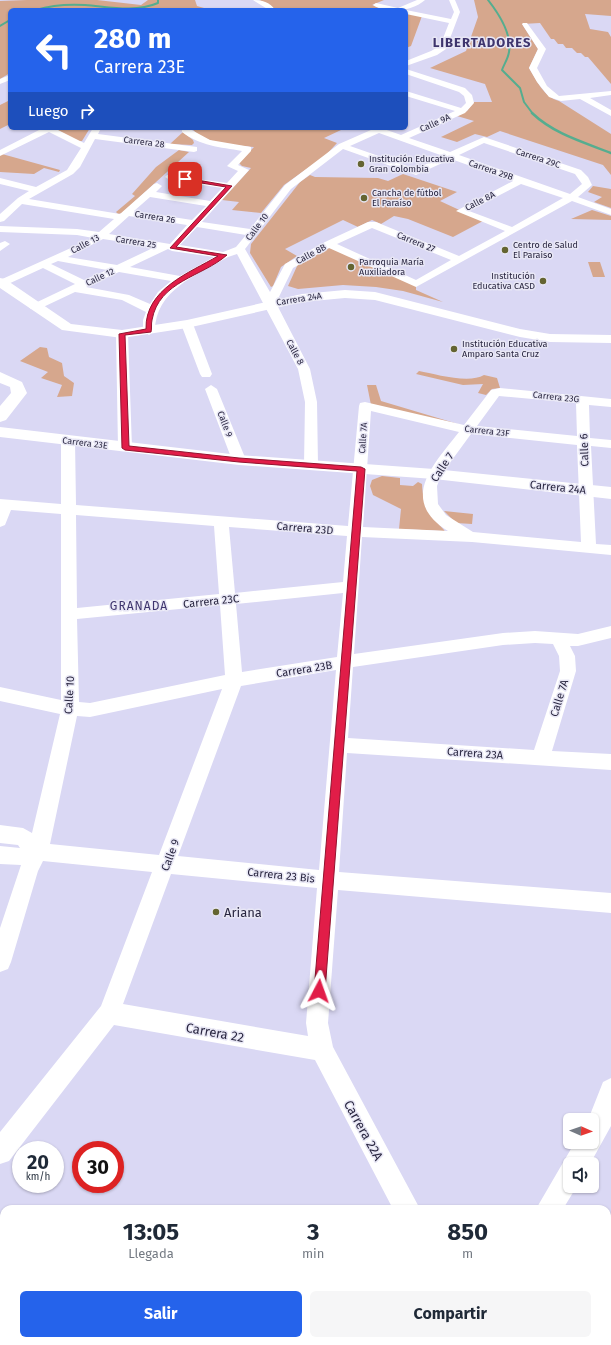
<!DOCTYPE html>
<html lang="es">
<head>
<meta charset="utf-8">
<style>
	body { margin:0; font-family:"Fira Sans",sans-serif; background:#f6f6f7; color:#1f2937; height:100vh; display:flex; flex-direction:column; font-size:15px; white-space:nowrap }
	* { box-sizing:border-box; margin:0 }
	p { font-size:13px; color:#747a83 }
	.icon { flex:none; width:22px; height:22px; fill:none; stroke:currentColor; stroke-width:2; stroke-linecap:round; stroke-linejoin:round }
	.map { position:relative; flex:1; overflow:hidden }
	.drawer { position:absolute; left:0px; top:1205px; width:611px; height:140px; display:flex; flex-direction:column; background:#fff; border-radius:12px 12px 0 0; box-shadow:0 1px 3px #0004 }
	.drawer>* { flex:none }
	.guide { position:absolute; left:8px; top:8px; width:400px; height:122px; border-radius:6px; box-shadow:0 1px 3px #0004; background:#2563eb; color:#fff; overflow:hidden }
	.needle { width:26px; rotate:92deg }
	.controls { position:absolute; left:563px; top:1113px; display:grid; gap:8px }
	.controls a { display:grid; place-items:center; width:36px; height:36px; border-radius:6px; background:#fff; box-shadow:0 1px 3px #0004; font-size:20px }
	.speed { position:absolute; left:12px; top:1141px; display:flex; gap:8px; font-size:20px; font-weight:700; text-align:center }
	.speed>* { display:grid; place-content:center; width:52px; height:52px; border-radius:50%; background:#fff; box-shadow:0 1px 3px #0004; line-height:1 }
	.speed small { font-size:10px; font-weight:400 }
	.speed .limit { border:6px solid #d22; background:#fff; color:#111 }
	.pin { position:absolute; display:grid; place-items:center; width:34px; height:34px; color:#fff; margin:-17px; border-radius:8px; box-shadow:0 2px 6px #0006 }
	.me { position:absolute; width:44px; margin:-22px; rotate:4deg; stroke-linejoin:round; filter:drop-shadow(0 0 3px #0008) }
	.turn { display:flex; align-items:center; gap:14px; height:84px; padding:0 20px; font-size:18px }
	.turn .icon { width:52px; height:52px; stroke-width:2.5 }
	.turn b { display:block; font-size:28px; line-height:34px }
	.then { display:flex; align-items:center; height:38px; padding:0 20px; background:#0003; gap:8px; font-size:15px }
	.eta { display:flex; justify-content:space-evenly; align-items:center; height:68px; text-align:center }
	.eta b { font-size:24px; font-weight:700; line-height:28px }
	.cta { display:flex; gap:8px; margin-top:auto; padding:8px 20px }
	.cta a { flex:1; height:46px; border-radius:6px; background:#2563eb; color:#fff; font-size:16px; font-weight:700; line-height:46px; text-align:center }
	.cta a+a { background:#f6f6f7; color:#1f2937 }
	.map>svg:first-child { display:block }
	.green { fill:#d6a78d }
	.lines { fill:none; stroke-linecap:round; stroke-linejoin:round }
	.stream-far1 { stroke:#55ad8f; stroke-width:2 }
	.stream { stroke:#55ad8f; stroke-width:2.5 }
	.minor { fill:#fff; fill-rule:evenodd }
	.tertiary { fill:#fff; fill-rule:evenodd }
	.route { fill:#e11d48; stroke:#92132f }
	.poi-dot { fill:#646431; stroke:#e8e7f5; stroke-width:1.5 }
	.labels { text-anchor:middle; stroke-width:3; stroke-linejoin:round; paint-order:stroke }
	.far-street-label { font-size:9px; fill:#292640; stroke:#e8e7f5 }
	.far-poi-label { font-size:9px; fill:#292640; stroke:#e8e7f5; text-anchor:start }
	.street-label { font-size:11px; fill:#292640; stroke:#e8e7f5 }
	.neighbourhood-label { font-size:12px; letter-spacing:1px; fill:#3e346d; stroke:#e8e7f5 }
	.far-district-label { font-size:13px; font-weight:bold; letter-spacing:1px; fill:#3e346d; stroke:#e8e7f5 }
	.near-poi-label { font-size:13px; fill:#292640; stroke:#e8e7f5; text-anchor:start }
	.near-street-label { font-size:13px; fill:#292640; stroke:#e8e7f5 }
</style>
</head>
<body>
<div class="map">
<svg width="611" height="1345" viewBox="0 0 611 1345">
	<rect width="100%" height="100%" fill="#dad8f4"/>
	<path class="green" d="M27,0H97L141,5L148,0H195L197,6L204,8L203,10H10V73L0,79V1Z
		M259,0H384L372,5L392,10H275L268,4Z
		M474,0H611V16L585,14L590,29L608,32L611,37V84L588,57H585L581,53H577L572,48H566L563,44H558L554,39H551L540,23L522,24L538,49L529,68C537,81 544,97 559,101L611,134V175L603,165L500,131L487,137L475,134L457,142L441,137L474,121L457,116L467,111L474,102H492L485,84L430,68L466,51L478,17Z
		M406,13L422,16L411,46L406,48Z
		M10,100V124L0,129V105Z
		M53,128H90L82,141H78Z
		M192,128H335L341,130L324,138L337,143L325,156L284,185L261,213L232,210L239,202L222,200L251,168L242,166L239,163L254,147C238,145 200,144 192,128Z
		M183,132L193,140L194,143L192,145L170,144Z
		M179,150L189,152L122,213L118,214L116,212L135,196L132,194L156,167Z
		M2,154L60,170L59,172L44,168L34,174L0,172V155Z
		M403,174L457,192L440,201L483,221L453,237L408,219L394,216L381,224L372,220L358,227L343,220L285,249L297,256L281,267L273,286L271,287L250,253L251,244L300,182L310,175L315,177L378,178L388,181Z
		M593,186L611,189V208L594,202L602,197L588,192Z
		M592,210L611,216V220L571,219Z
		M331,247L416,284V290L443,302L403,291L376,287L343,285L298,289L288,286L298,264Z
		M588,262H600L605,277H593Z
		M40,347L47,348L49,357L62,363L64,376L74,383L72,396L57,397L62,385L41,378L48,372L20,361Z
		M419,371C435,374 469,384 484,375L497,378L500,388L492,389L486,395L478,393L483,384L463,385L416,374Z
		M367,385H376L381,401L458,424L371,405Z
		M382,476L400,478V485L413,486L418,482L422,484C423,507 430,515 445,531L399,529L401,509L373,495L370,486L372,480Z
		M444,511L473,514L472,524L456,523Z"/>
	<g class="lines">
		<path class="stream-far1" d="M488,0C499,14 512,34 509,52C508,59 504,64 502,70L520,88L524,102L533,114
			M36,10C52,5 68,4 85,5C110,7 134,13 158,3V0
			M0,26L10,20"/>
		<path class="stream" d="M532,113C554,134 583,142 611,153"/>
		<path class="minor" d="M253,0C262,0 270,2 275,10H269Z
			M417,0H425C413,11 387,15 373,5L376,3L398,8Z
			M449,0H455L460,12L446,49L437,55L406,66V61L431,51L440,46L449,23L406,14V10L451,19L454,12Z
			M523,23H527L546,49L537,68L547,86L559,96L611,91V95L590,98L611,110V116L580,99L561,101L549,97L537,82L529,68L538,49L522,24Z
			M406,69L465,88L472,95L474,103L465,113L409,138L450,152L484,137L581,170L588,177L592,185L578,197L611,209V215L572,201L416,287L329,248L293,268L276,303L310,369L317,402L318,465L316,468H306L304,465L305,402L298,369L237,254L228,257C197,275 155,290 155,331L149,335L143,331V320L146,312L122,300L75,292L39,309H31L29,307L31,305L75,284L43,268L6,285L0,286V280L93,238L77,235L0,232V226L77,229L99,232L114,219L22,204L4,221L0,222V214L18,198L29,191L0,184V178L36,187L67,170L81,148L49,132L0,156V150L43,128H54L84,143L93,128H101L98,134L197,147V151L194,152L95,139L80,167L73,174L29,199L120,214L154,184L157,183L162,186L156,192L210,201L222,188L170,180L165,177L167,175L227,183L238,171L227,166L242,151C220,147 200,146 182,132V128H188L210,140L251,147V151L238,165L249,170L202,222L250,229L285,185L339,144L371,130L368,128H381L401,135L455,111L406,96V91L461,108L466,103L464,96L459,92L406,74ZM379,133L443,156L416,169L350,146ZM484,143L575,174L582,184L570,194L459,155ZM343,149L416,175L451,159L513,181L456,211L505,231L459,256L376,222H368L325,242L285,264L270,292L245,249L291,189ZM521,184L563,198L512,227L469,211ZM150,197L206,206L192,220L134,211ZM129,216L187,225L170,244L109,234ZM197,227L246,235L236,247L223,252L180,245ZM372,228L451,260L416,280L337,244ZM103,239L155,247L117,265L68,257ZM168,249L172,251L214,257L180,276L130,267ZM58,261L107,270L84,280L51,264ZM119,272L171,281L158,292L150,304L129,295L86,287Z
			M10,75V80L0,84V79Z
			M5,241L10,244L0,251V243Z
			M187,321L193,324L212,374L210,377H202L200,374L181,324Z
			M122,330L128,334L132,448L130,451H120L118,448L116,334Z
			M211,385L217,389L246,460L244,463H234L232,460L205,389Z
			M500,388L611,399V407L589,405L590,438L611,440V448L591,446L596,544L611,545V555L472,542L362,537L354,654L503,633L535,631L578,634L611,626V638L578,646H570L575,656L576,671L552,751L611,754V770L347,753L339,872L611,893V913L338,890L328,1023L333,1047L420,1209H393L315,1060L114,1025L9,1161L0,1164V1132L101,1006L152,872L43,861L38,871L11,962L8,969L0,972V928L21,865L0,864V846L20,848L18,845L0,843V825L23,828L32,833L60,714L0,701V687L61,700V514L11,510L5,525L0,527V499L61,504V441L63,438H73L75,441L76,505L348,526L359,406L360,403L365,402L464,425L491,390ZM499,396L576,403L577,436L477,426ZM371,411L459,432C434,464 398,500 448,531L363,527ZM471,434L577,445L581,542L473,532L446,515L438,504L437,486L441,475ZM76,515L214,526L219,594L77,608ZM229,527L347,536L343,582L235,593ZM343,593L337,657L242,672L236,604ZM220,605L225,675L90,703L79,702L77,619ZM535,643L553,644L559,656L560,671L534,750L348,738L353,667L503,645ZM336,670L319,870L178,856L241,686ZM222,689L159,855L50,844L77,716L90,717ZM171,874L317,888L306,1023L308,1036L123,1004Z
			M611,1078V1126L590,1164H570V1186H577L563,1209H536L575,1142H592V1120H588L603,1082Z
			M0,1291L4,1292V1319L0,1318Z
			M336,1341H375L377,1345H338Z
			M463,1341H492L490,1345H461Z"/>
		<path class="tertiary" d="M0,278L5,279L71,324L122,330L187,320L302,294L345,290L375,292L520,329L550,334L611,335V343L550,342L520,337L375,300L345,298L302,302L187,328L122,338L62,330L0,288Z
			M0,372L22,382L27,393L6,420L0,422V406L11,393L10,387L0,383Z
			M0,427L239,455L434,469L611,487V499L434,479L239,465L0,437Z"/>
	</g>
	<path class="route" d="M185,178L232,186L176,247L227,255C202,277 159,281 152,320C151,324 152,328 151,332L125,335L129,446L239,458L361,467L365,469L325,991L324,995L319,997L315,995L314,991L357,471L239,462L125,450L122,448L119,334L146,329C145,289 189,273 218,256L170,248L226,187L183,180Z"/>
	<g class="poi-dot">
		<circle cx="361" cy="164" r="4"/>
		<circle cx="364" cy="198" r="4"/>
		<circle cx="505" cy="250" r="4"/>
		<circle cx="351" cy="267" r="4"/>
		<circle cx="543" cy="281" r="4"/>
		<circle cx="454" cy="349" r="4"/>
		<circle cx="216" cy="912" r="4"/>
	</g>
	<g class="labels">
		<g class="far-street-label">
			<text transform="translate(435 123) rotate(-24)" y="3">Calle 9A</text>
			<text transform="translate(144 142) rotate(7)" y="3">Carrera 28</text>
			<text transform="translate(538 158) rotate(18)" y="3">Carrera 29C</text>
			<text transform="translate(491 170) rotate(19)" y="3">Carrera 29B</text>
			<text transform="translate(480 201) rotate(-27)" y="3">Calle 8A</text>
			<text transform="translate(155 217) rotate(9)" y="3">Carrera 26</text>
			<text transform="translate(257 227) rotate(-53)" y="3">Calle 10</text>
			<text transform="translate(136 242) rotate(9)" y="3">Carrera 25</text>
			<text transform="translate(416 242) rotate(22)" y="3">Carrera 27</text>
			<text transform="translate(85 244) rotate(-28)" y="3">Calle 13</text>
			<text transform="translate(311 254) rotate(-28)" y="3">Calle 8B</text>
			<text transform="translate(100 277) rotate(-25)" y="3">Calle 12</text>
			<text transform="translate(299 299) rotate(-9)" y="3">Carrera 24A</text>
			<text transform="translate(295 352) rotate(62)" y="3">Calle 8</text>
			<text transform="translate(556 397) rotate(6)" y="3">Carrera 23G</text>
			<text transform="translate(225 424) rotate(69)" y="3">Calle 9</text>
			<text transform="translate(487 431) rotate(6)" y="3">Carrera 23F</text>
			<text transform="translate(363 438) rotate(-86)" y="3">Calle 7A</text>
			<text transform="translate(85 443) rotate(7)" y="3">Carrera 23E</text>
		</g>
		<g class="far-poi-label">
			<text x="369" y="162">Institución Educativa<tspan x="369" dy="10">Gran Colombia</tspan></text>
			<text x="372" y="196">Cancha de fútbol<tspan x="372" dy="10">El Paraíso</tspan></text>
			<text x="513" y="248">Centro de Salud<tspan x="513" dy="10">El Paraiso</tspan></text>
			<text x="359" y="265">Parroquia María<tspan x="359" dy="10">Auxiliadora</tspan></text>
			<text x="535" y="279" text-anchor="end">Institución<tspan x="535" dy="10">Educativa CASD</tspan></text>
			<text x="462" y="347">Institución Educativa<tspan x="462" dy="10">Amparo Santa Cruz</tspan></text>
		</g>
		<g class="street-label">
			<text transform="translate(584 450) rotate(-92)" y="4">Calle 6</text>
			<text transform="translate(442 467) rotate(-57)" y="4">Calle 7</text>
			<text transform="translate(558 487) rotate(6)" y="4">Carrera 24A</text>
			<text transform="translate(305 528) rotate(5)" y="4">Carrera 23D</text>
			<text transform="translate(211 601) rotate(-6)" y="4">Carrera 23C</text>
			<text transform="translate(304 669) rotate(-9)" y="4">Carrera 23B</text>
			<text transform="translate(69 695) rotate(-87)" y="4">Calle 10</text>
			<text transform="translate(559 698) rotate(-73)" y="4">Calle 7A</text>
			<text transform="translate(475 753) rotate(4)" y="4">Carrera 23A</text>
			<text transform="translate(170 855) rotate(-70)" y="4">Calle 9</text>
			<text transform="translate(281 875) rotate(6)" y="4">Carrera 23 Bis</text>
		</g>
		<g class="neighbourhood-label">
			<text x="139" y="610">GRANADA</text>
		</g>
		<g class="far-district-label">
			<text x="482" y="47">LIBERTADORES</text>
		</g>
		<g class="near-poi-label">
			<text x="224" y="917">Ariana</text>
		</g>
		<g class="near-street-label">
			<text transform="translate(215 1032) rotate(10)" y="5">Carrera 22</text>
			<text transform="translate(364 1130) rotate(61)" y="5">Carrera 22A</text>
		</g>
	</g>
</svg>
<div class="controls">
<a><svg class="needle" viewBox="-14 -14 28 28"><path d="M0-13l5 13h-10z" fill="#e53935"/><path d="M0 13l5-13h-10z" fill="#747a83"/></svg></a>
<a><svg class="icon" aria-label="sound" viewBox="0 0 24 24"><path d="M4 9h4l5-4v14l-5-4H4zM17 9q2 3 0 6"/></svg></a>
</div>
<div class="speed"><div>20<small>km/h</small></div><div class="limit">30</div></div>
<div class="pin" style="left:185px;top:179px;background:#d93025"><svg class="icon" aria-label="arrive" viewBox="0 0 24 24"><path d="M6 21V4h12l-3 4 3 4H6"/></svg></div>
<svg class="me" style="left:319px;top:991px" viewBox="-20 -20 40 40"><path d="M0-17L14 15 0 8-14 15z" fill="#e11d48" stroke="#fff" stroke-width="4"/></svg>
<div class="guide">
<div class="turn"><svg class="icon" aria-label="left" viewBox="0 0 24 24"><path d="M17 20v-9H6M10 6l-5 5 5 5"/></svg><div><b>280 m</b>Carrera 23E</div></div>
<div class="then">Luego<svg class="icon" aria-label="right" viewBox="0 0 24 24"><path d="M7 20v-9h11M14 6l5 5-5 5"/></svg></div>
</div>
<section class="drawer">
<div class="eta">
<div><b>13:05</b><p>Llegada</p></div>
<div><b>3</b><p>min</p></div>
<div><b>850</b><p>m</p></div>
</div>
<div class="cta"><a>Salir</a><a>Compartir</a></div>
</section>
</div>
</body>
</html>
